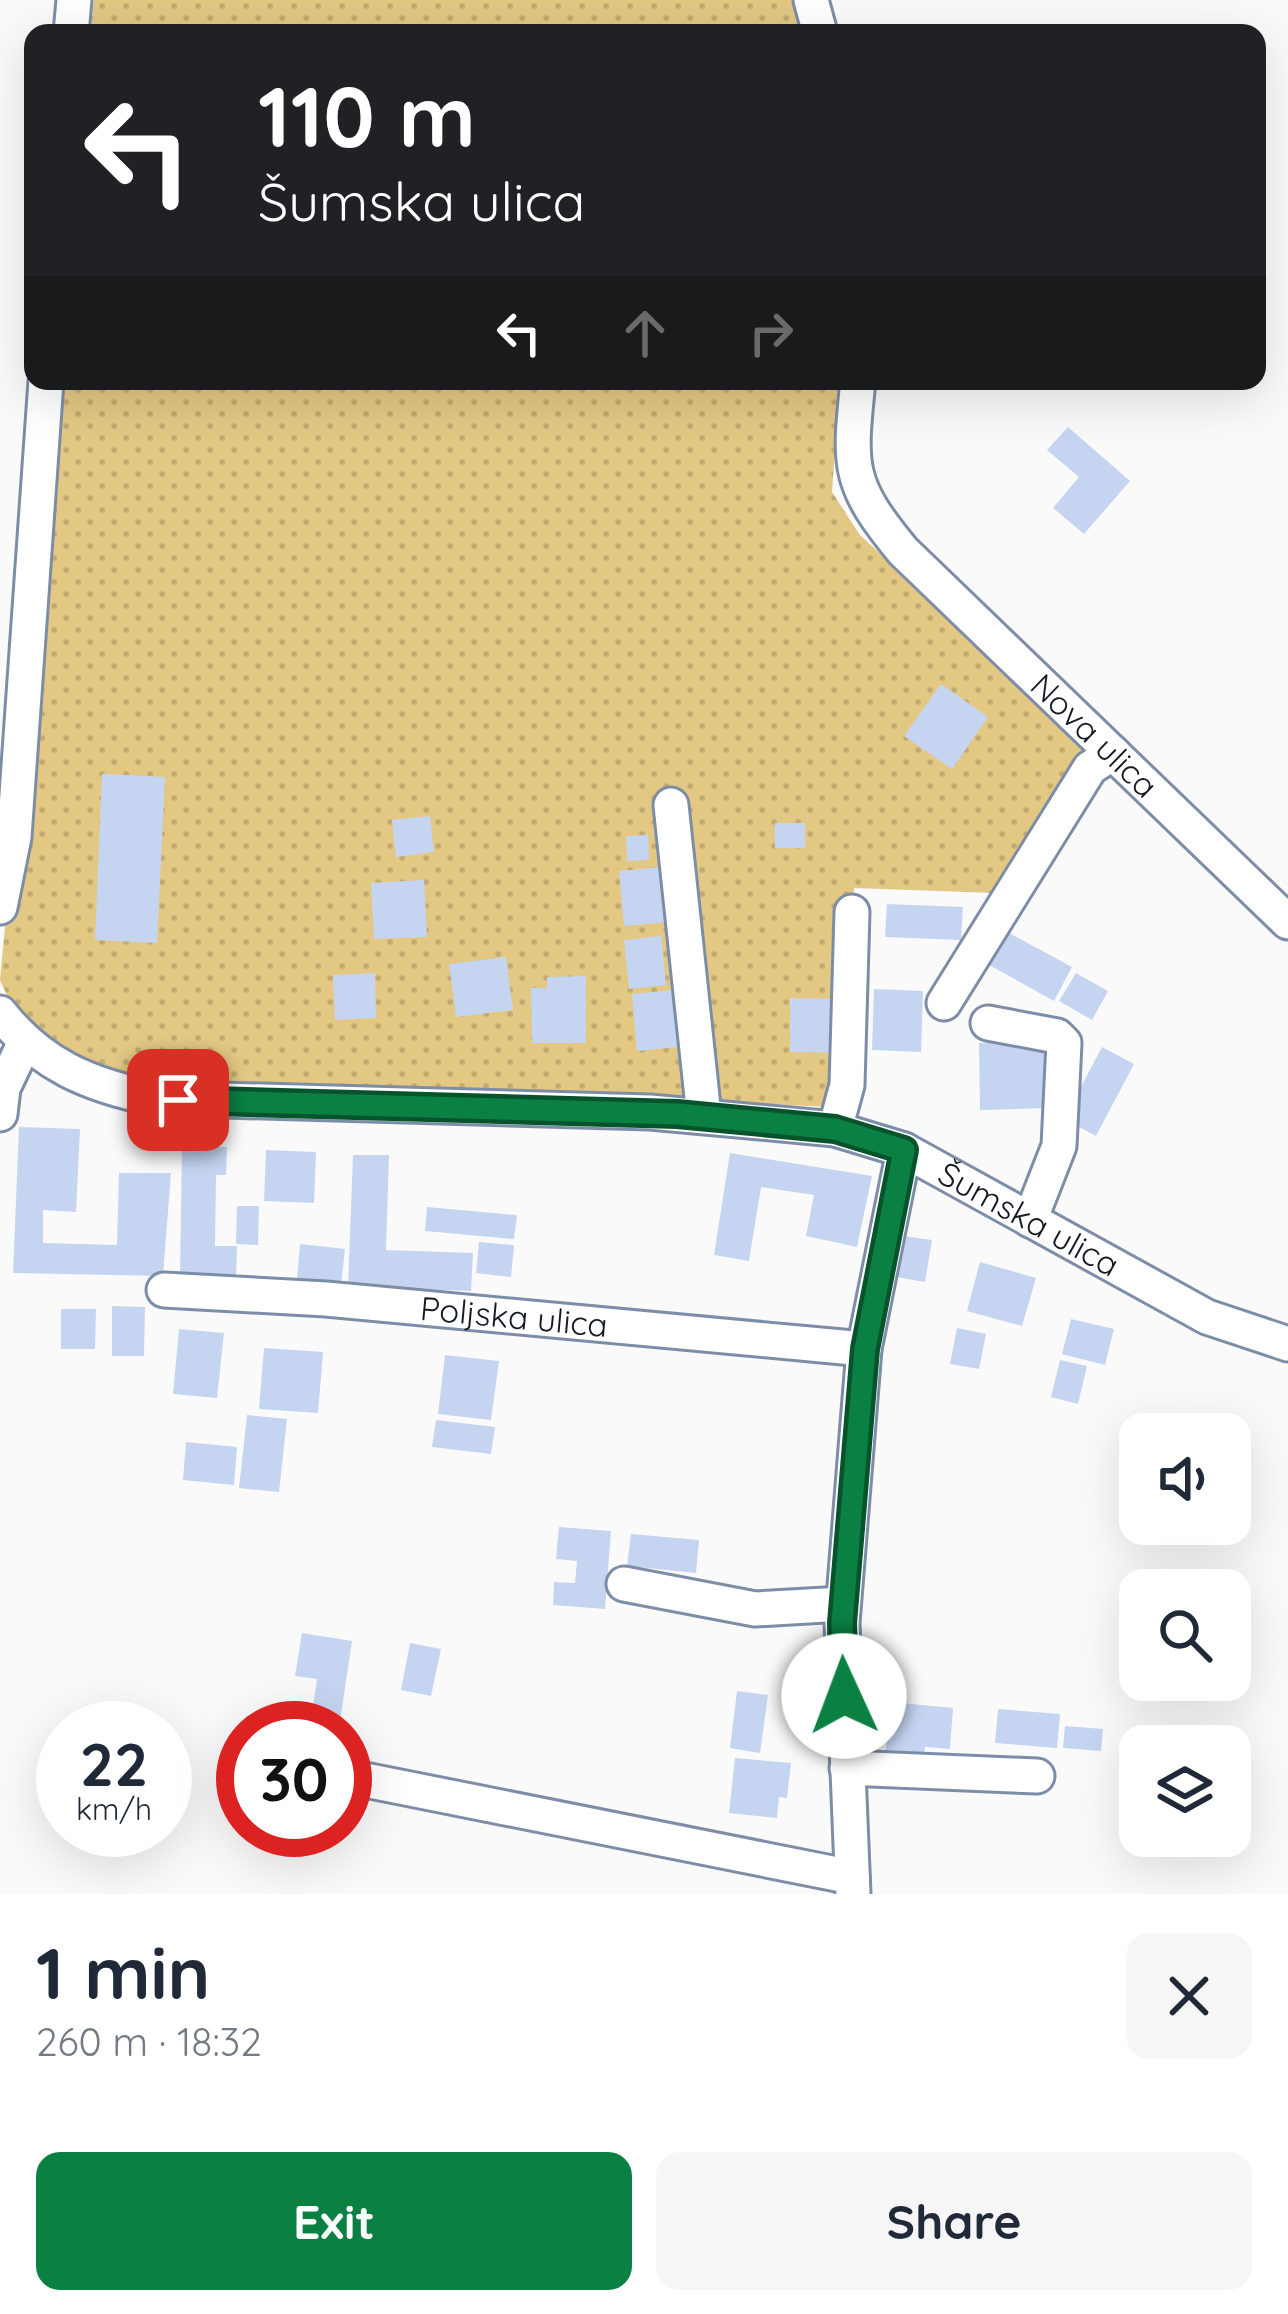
<!DOCTYPE html>
<html lang="en">
<head>
<meta charset="utf-8">
<style>
	body { margin:0; font-family:Quicksand,sans-serif; background:#f6f6f7; color:#1f2937; height:100vh; display:flex; flex-direction:column; font-size:45px; white-space:nowrap }
	* { box-sizing:border-box; margin:0 }
	p { font-size:39px; color:#747a83 }
	.icon { flex:none; width:66px; height:66px; fill:none; stroke:currentColor; stroke-width:2; stroke-linecap:round; stroke-linejoin:round }
	.map { position:relative; height:1894px; overflow:hidden }
	.details { display:flex; flex-direction:column; background:#fff; flex:1 }
	.details>* { flex:none }
	.top-card { position:absolute; left:24px; top:24px; width:1242px; height:366px; border-radius:24px; box-shadow:0 12px 48px #0002; background:#202124; color:#fff; overflow:hidden }
	.fabs { position:absolute; left:1119px; top:1413px; display:grid; gap:24px }
	.fabs a { display:grid; place-items:center; width:132px; height:132px; border-radius:24px; background:#fff; box-shadow:0 12px 48px #0002; font-size:60px }
	.speed { position:absolute; left:36px; top:1701px; display:flex; gap:24px; font-size:60px; font-weight:700; text-align:center }
	.speed>* { display:grid; place-content:center; width:156px; height:156px; border-radius:50%; background:#fff; box-shadow:0 12px 48px #0002; line-height:1 }
	.speed small { font-size:30px; font-weight:400 }
	.speed .limit { border:18px solid #d22; background:#fff; color:#111 }
	.pin { position:absolute; display:grid; place-items:center; width:102px; height:102px; color:#fff; margin:-51px; border-radius:24px; box-shadow:0 6px 18px #0006 }
	.me { position:absolute; width:132px; margin:-66px; rotate:358deg; stroke-linejoin:round; filter:drop-shadow(0 0 9px #0008) }
	.turn { display:flex; align-items:center; gap:42px; height:252px; padding:0 36px; font-size:54px }
	.turn .icon { width:156px; height:156px; stroke-width:2.5 }
	.turn b { display:block; font-size:84px; line-height:102px }
	.lanes { display:flex; align-items:center; height:114px; padding:0 36px; background:#0003; justify-content:center; gap:60px; direction:ltr }
	.lanes .off { opacity:.35 }
	.round { display:grid; place-items:center; flex:none; width:126px; height:126px; border-radius:24px; background:#f6f6f7 }
	.summary { display:flex; align-items:center; justify-content:space-between; height:204px; padding:0 36px }
	h1 { font-size:72px; font-weight:700; line-height:90px }
	.primary-button { display:flex; gap:24px; margin-top:auto; padding:24px 36px }
	.primary-button a { flex:1; height:138px; border-radius:24px; background:#0b8043; color:#fff; font-size:48px; font-weight:700; line-height:138px; text-align:center }
	.primary-button a+a { background:#f6f6f7; color:#1f2937 }
	.map>svg:first-child { display:block }
	.grass { fill:url(#grass-dots) }
	.building { fill:#c5d5f1 }
	.lines { fill:none; stroke-linecap:round; stroke-linejoin:round }
	.minor-casing { stroke:#7e8da7; stroke-width:39 }
	.minor { stroke:#fff; stroke-width:33 }
	.route-casing { stroke:#07532c; stroke-width:30 }
	.route { stroke:#0b8043; stroke-width:21 }
	.labels { text-anchor:middle; stroke-width:12; stroke-linejoin:round; paint-order:stroke }
	.street-label { font-size:33px; fill:#141923; stroke:#fff }
</style>
</head>
<body>
<div class="map">
<svg width="1288" height="1894" viewBox="0 0 1288 1894">
	<defs>
		<pattern id="grass-dots" width="8" height="8" patternUnits="userSpaceOnUse" patternTransform="scale(3)"><rect width="8" height="8" fill="#e3c884"/><path d="M2 2h.1M6 6h.1" fill="none" stroke="#c2ab72" stroke-width="1.8" stroke-linecap="round"/></pattern>
	</defs>
	<rect width="100%" height="100%" fill="#fafafa"/>
	<path class="grass" d="M94,0H798L809,33H90Z
		M56,381H840L832,492L860,535L1090,747L994,893L854,888L831,1107L514,1092L167,1084C102,1074 27,1048 0,980Z"/>
	<path class="building" d="M1068,427L1130,481L1084,534L1053,508L1079,477L1047,450Z
		M941,684L988,717L952,769L904,736Z
		M102,774L165,777L157,943L95,940Z
		M430,816L434,852L396,857L392,820Z
		M775,823H805V848H775Z
		M648,835L649,860L627,861L626,836Z
		M663,867L668,922L624,926L619,871Z
		M424,880L427,937L374,939L371,883Z
		M887,904L963,907L961,940L885,937Z
		M1000,928L1072,967L1054,1001L982,961Z
		M661,936L666,985L629,989L624,940Z
		M506,957L513,1010L456,1017L449,964Z
		M375,973L376,1018L335,1020L333,975Z
		M1076,973L1108,991L1092,1020L1059,1001Z
		M586,976V1043H532L531,988H547V977Z
		M681,989L687,1046L637,1051L632,994Z
		M874,989L923,991L921,1052L872,1050Z
		M790,998L839,999V1053L790,1052Z
		M1046,1042L1048,1108L980,1110L979,1043Z
		M1102,1047L1134,1064L1096,1136L1064,1119Z
		M19,1127L80,1129L76,1212L43,1210V1243L117,1245L119,1173H171L163,1276L13,1273Z
		M182,1146L227,1147L226,1175H216L215,1246H237L236,1278H180Z
		M266,1150L316,1152L314,1203L264,1201Z
		M730,1153L872,1176L857,1247L806,1236L814,1195L761,1187L749,1261L714,1255Z
		M353,1155H389L386,1250L473,1253L471,1291L348,1287Z
		M237,1206H259L258,1245L236,1244Z
		M427,1207L517,1215L514,1239L425,1231Z
		M903,1236L932,1240L925,1282L896,1277Z
		M479,1242L514,1245L511,1277L476,1273Z
		M300,1244L345,1249L341,1285L297,1281Z
		M980,1262L1036,1278L1022,1326L967,1311Z
		M112,1306L145,1307L144,1356H112Z
		M61,1309H96L95,1349H61Z
		M1071,1319L1114,1329L1105,1365L1062,1354Z
		M957,1328L986,1334L979,1369L950,1364Z
		M179,1329L224,1333L217,1398L173,1394Z
		M264,1348L323,1352L318,1413L259,1409Z
		M445,1355L499,1361L491,1420L438,1414Z
		M1060,1360L1087,1366L1078,1404L1051,1397Z
		M247,1415L287,1419L279,1492L239,1488Z
		M436,1420L495,1427L491,1454L432,1447Z
		M186,1442L237,1447L234,1485L183,1480Z
		M559,1527L611,1531L605,1609L553,1605L554,1582L575,1583L577,1561L556,1559Z
		M631,1534L699,1540L696,1573L627,1566Z
		M302,1633L352,1641L339,1728L310,1727L317,1679L295,1676Z
		M410,1643L441,1649L431,1696L401,1690Z
		M737,1691L768,1695L760,1753L730,1748Z
		M890,1702L953,1708L950,1749L925,1747L923,1761L885,1758Z
		M998,1709L1060,1714L1057,1748L995,1743Z
		M1065,1726L1103,1729L1101,1751L1063,1748Z
		M735,1758L791,1763L787,1798L779,1797L777,1818L729,1813Z"/>
	<g class="lines">
		<defs>
			<g id="minor">
				<path d="M811,0L820,33"/>
				<path d="M71,33L74,0"/>
				<path id="s1" d="M858,381C849,467 847,483 903,551L1288,922"/>
				<path d="M671,805L704,1116"/>
				<path d="M0,907L14,837L46,381"/>
				<path d="M944,1003L1090,768L1113,753"/>
				<path id="s2" d="M0,1013C41,1065 89,1085 153,1098L650,1112L835,1129L904,1150L1207,1317L1288,1344"/>
				<path d="M988,1023L1057,1036L1064,1043L1059,1146L1030,1220"/>
				<path d="M0,1114L3,1088L24,1044"/>
				<path d="M835,1129L847,1085L852,912"/>
				<path id="s3" d="M164,1290L326,1299L864,1349"/>
				<path d="M624,1584L755,1609L843,1604"/>
				<path d="M847,1768L1037,1776"/>
				<path d="M345,1776L852,1877"/>
				<path d="M853,1894L842,1623L864,1349L904,1150"/>
			</g>
		</defs>
		<use href="#minor" class="minor-casing"/>
		<use href="#minor" class="minor"/>
	</g>
	<g class="lines">
		<defs>
			<path id="route" d="M178,1100L677,1114L835,1129L904,1150L865,1349L842,1623L844,1696"/>
		</defs>
		<use href="#route" class="route-casing"/>
		<use href="#route" class="route"/>
	</g>
	<g class="labels">
		<g class="street-label">
			<text dy="12" stroke="none"><textPath href="#s1" startOffset="450">Nova ulica</textPath></text>
			<text dy="12" stroke="none"><textPath href="#s2" startOffset="1077">Šumska ulica</textPath></text>
			<text dy="12" stroke="none"><textPath href="#s3" startOffset="351">Poljska ulica</textPath></text>
		</g>
	</g>
</svg>
<div class="fabs">
<a><svg class="icon" aria-label="sound" viewBox="0 0 24 24"><path d="M4 9h4l5-4v14l-5-4H4zM17 9q2 3 0 6"/></svg></a>
<a><svg class="icon" aria-label="search" viewBox="0 0 24 24"><circle cx="10" cy="10" r="6"/><path d="M15 15l6 6"/></svg></a>
<a><svg class="icon" aria-label="layers" viewBox="0 0 24 24"><path d="M12 4l9 5-9 5-9-5zM3 14l9 5 9-5"/></svg></a>
</div>
<div class="speed"><div>22<small>km/h</small></div><div class="limit">30</div></div>
<div class="pin" style="left:178px;top:1100px;background:#d93025"><svg class="icon" aria-label="arrive" viewBox="0 0 24 24"><path d="M6 21V4h12l-3 4 3 4H6"/></svg></div>
<svg class="me" style="left:844px;top:1696px" viewBox="-20 -20 40 40"><circle r="19" fill="#fff"/><path d="M0-13L10 11 0 6-10 11z" fill="#0b8043"/></svg>
<div class="top-card">
<div class="turn"><svg class="icon" aria-label="left" viewBox="0 0 24 24"><path d="M17 20v-9H6M10 6l-5 5 5 5"/></svg><div><b>110 m</b>Šumska ulica</div></div>
<div class="lanes"><svg class="icon" aria-label="left" viewBox="0 0 24 24"><path d="M17 20v-9H6M10 6l-5 5 5 5"/></svg><svg class="icon off" aria-label="ahead" viewBox="0 0 24 24"><path d="M12 20V5M6 11l6-6 6 6"/></svg><svg class="icon off" aria-label="right" viewBox="0 0 24 24"><path d="M7 20v-9h11M14 6l5 5-5 5"/></svg></div>
</div>
</div>
<section class="details">
<div class="summary"><div><h1>1 min</h1><p>260 m · 18:32</p></div><a class="round"><svg class="icon" aria-label="close" viewBox="0 0 24 24"><path d="M6 6l12 12M18 6L6 18"/></svg></a></div>
<div class="primary-button"><a>Exit</a><a>Share</a></div>
</section>
</body>
</html>
